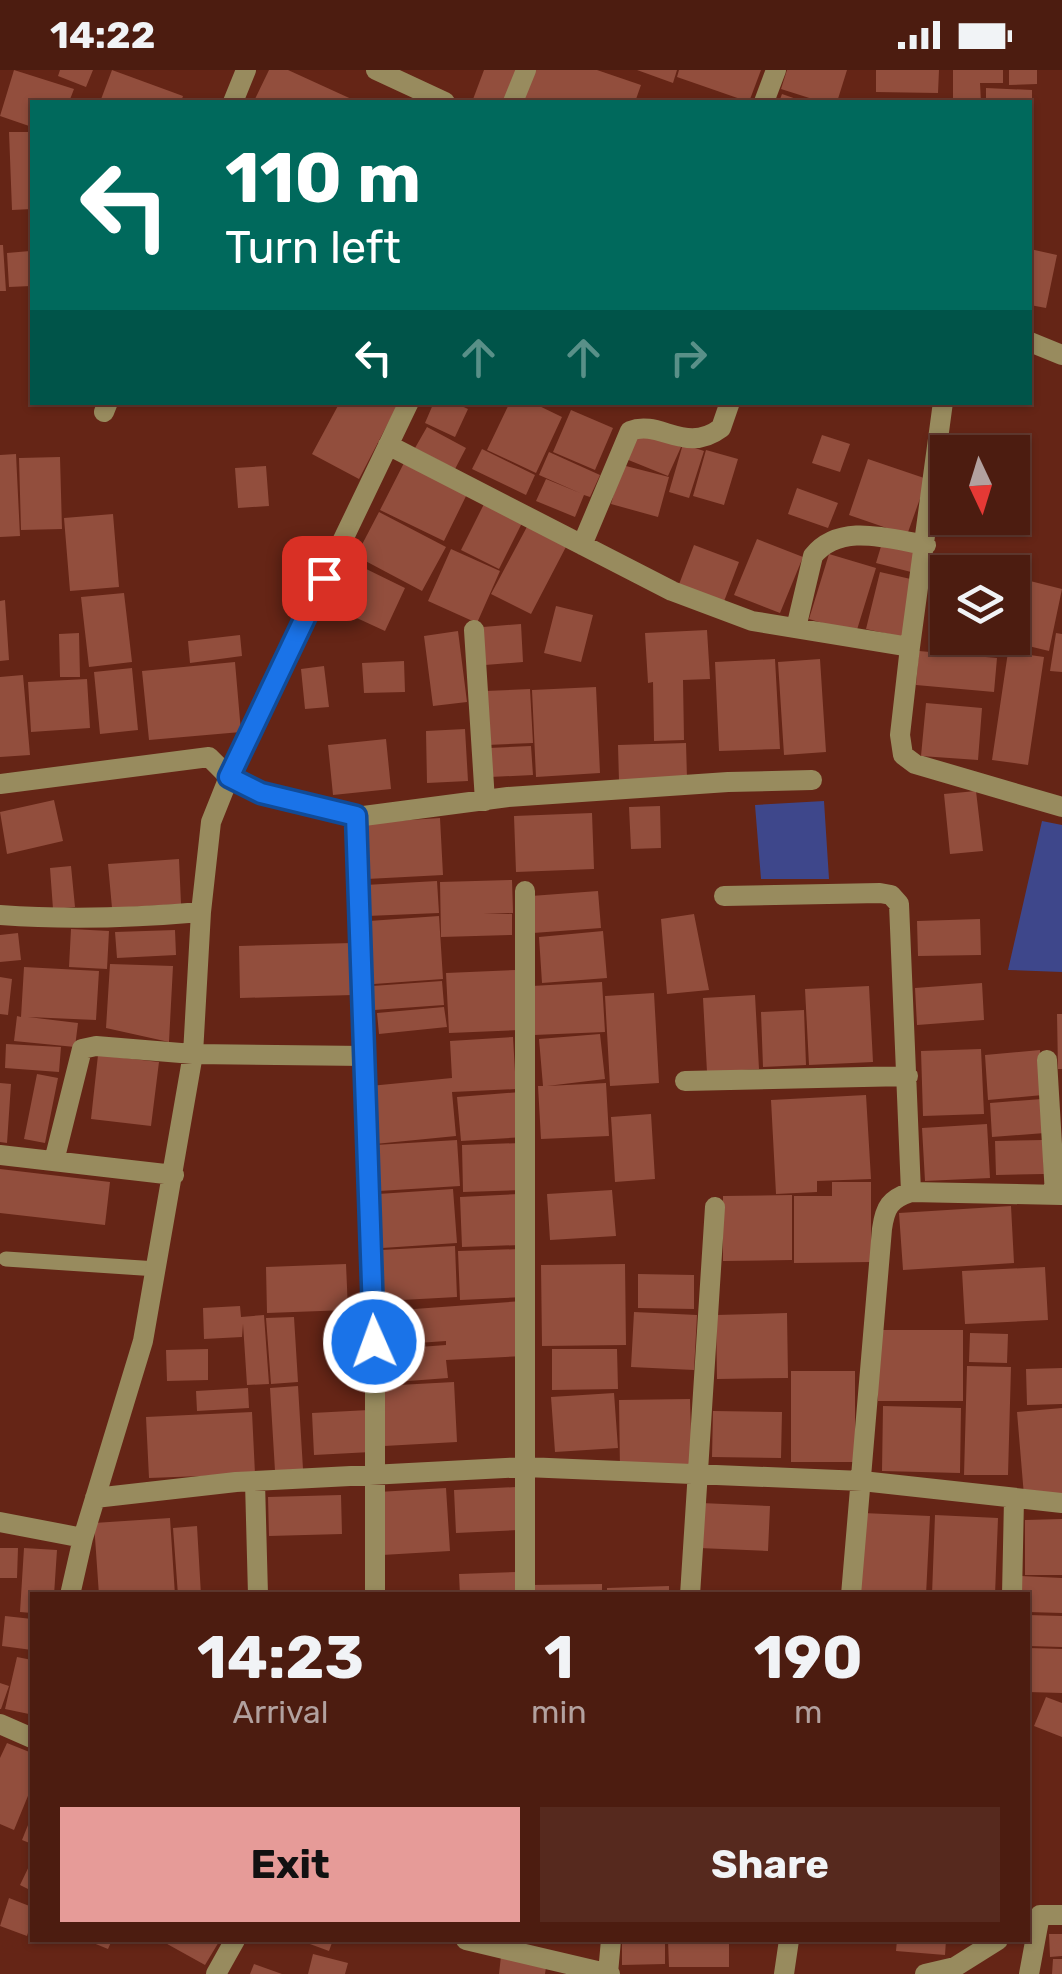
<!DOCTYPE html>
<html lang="en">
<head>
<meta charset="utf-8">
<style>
	body { margin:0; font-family:Rubik,sans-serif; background:#56291e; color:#f1f3f6; height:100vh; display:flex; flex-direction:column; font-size:38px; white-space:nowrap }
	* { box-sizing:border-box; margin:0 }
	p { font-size:32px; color:#b2a19f }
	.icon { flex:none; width:55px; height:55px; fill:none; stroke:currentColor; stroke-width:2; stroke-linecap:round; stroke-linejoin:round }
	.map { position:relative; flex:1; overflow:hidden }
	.details { position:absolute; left:30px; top:1522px; width:1000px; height:350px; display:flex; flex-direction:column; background:#4c1c10; border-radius:0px; box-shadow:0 2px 8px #0004,0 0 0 2px #633a30 }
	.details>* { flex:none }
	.hud { position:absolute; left:30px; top:30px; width:1002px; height:305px; border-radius:0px; box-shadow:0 2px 8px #0004,0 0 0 2px #633a30; background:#00695c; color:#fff; overflow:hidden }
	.needle { width:65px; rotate:176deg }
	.buttons { position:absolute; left:930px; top:365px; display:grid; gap:20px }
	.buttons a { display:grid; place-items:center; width:100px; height:100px; border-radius:0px; background:#4c1c10; box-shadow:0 2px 8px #0004,0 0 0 2px #633a30; font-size:50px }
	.pin { position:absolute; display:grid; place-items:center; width:85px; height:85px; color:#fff; margin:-42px; border-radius:20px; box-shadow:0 5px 15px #0006 }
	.me { position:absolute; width:110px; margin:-55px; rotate:358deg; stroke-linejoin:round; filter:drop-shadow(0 0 8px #0008) }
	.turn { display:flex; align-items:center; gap:35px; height:210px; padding:0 30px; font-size:45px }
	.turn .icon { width:130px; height:130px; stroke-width:2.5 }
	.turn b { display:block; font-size:70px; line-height:85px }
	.lanes { display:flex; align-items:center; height:95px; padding:0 30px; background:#0003; justify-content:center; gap:50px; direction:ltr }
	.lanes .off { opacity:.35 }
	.eta { display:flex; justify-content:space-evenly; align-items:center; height:170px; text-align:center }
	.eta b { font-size:60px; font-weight:700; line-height:70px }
	.button { display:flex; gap:20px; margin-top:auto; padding:20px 30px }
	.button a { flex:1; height:115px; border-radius:0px; background:#e69b98; color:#111; font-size:40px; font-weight:700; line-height:115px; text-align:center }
	.button a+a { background:#56291e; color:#f1f3f6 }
	.status { display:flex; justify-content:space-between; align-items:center; height:70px; padding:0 50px; background:#4c1c10; direction:ltr }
	.status svg { height:28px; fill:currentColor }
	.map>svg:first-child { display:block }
	.green { fill:#3e478b }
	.building { fill:#924e3d }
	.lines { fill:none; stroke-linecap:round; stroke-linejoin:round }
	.service { stroke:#988b5e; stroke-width:15 }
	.minor { stroke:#988b5e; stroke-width:20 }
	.tertiary { stroke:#988b5e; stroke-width:20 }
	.route-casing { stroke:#114b97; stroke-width:25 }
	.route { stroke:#1a73e8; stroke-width:18 }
</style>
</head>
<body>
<div class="status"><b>14:22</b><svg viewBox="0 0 49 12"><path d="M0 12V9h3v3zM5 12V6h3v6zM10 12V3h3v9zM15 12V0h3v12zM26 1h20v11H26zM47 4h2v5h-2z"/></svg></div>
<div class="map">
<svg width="1062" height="1904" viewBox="0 0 1062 1904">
	<rect width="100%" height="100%" fill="#652516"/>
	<path class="green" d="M824,731L829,809H761L755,735Z
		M1042,751L1062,755V902L1008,900Z"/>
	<path class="building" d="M14,0L74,19L69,32H32V57L0,46Z
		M60,0H93L86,17L58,6Z
		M112,0L183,26L181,32H100Z
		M269,0H288L358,32H263L255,29Z
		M484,0H518L507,32H472Z
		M532,0H597L641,15L635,32H521Z
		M637,0H677L673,13Z
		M679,0H761L749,32L677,7Z
		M787,0H847L837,32H822L781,19Z
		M876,0H939L938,23L876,22Z
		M953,0H1003V13H980L981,32H953Z
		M1009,0H1037V14L1009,15Z
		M986,18L1032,20V32H986Z
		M782,24L805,32H779Z
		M9,62H30L32,139L12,140Z
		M0,175H3L6,221H0Z
		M1030,179L1057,185L1046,238L1030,235Z
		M30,181L31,216L9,217L7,183Z
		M340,332H399L359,409L312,384Z
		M434,332H453L468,339L455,367L425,353Z
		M510,332H531L562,347L536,403L487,380Z
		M571,340L613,358L595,400L553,382Z
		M427,357L466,378L455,399L415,378Z
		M639,359L681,377L668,406L626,389Z
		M822,365L850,374L840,402L812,393Z
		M683,374L704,381L689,428L669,422Z
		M482,379L535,405L526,425L472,399Z
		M706,380L738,389L724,435L693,426Z
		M549,382L600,405L590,427L584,425L575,447L536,431L546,409L580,423L539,405Z
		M16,384L20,466L0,467V385Z
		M60,387L62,459L21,460L19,388Z
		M406,389L469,420L444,471L380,440Z
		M868,389L927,409L907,465L849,445Z
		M622,395L669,407L658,447L611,434Z
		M266,396L269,436L238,438L235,398Z
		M797,418L838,433L828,458L788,444Z
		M485,432L523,451L499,499L461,480Z
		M379,442L446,477L422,521L356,486Z
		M113,444L119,517L70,521L64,448Z
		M529,453L568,473L531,544L491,524Z
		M757,469L803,487L780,543L734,525Z
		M882,473L920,482L915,503L876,493Z
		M694,475L739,492L723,534L678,517Z
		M451,479L500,501L477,553L428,531Z
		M829,484L876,498L856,563L809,549Z
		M356,494L405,518L385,561L335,538Z
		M880,502L915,510L902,567L866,559Z
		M941,505L948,507V540L933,537Z
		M1030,511L1062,519L1049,581L1016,573Z
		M124,523L132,592L89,597L81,527Z
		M1012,523L1021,525L1014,552H1012Z
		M5,530L9,590L0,591V531Z
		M556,536L593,545L581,592L544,583Z
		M933,547L948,550V568H1004L1002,586L928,574Z
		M521,554L523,592L485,595L483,557Z
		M707,560L710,609L683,610L684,670L654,671L653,612L648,613L645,563Z
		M458,561L467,632L433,636L424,566Z
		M79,563L80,607H60L59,564Z
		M1056,563L1062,564V602L1050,601Z
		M240,565L242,586L190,593L188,571Z
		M919,581L997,588L994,622L916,615Z
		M1008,582L1044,587L1028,695L992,690Z
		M775,589L780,679L719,681L715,592Z
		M820,589L826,682L784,685L778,592Z
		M404,591L405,622L364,623L362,593Z
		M235,592L241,662L149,670L142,601Z
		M324,596L329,637L305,639L301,599Z
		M132,598L138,660L100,664L94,602Z
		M23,605L30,685L0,687V607Z
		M87,609L90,658L31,662L28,612Z
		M596,617L600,703L536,707L532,620Z
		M530,619L533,673L487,675L485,621Z
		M926,633L982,638L978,690L921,686Z
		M465,659L468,711L427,713L426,661Z
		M386,669L391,719L333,725L328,675Z
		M686,673L687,709L619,711L618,675Z
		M531,676L533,705L490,707L489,678Z
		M976,721L983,781L950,784L944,724Z
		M54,730L63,771L7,784L0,742Z
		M660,736L661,778L631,779L629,737Z
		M592,743L594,799L516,802L514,746Z
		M440,748L443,805L367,809L364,753Z
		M179,789L181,834L112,838L108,794Z
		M71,796L75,837L53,839L50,798Z
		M512,810L513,843L483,844H512V865L441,867L440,812Z
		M437,811L439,843L367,846L365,815Z
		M598,821L601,858L533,863L531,826Z
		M694,844L709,920L667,924L661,849Z
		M439,846L443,909L374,914L369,851Z
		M980,849L981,885L918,886L917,851Z
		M71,859L109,861L107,899L69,897Z
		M175,860L176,885L117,888L115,862Z
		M603,861L607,908L542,913L539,867Z
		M18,863L21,890L0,892V865Z
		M352,873L353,925L240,928L239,876Z
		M110,894L173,896L169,972L106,958Z
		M24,897L99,901L96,950L28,947L78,953L75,977L14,971L17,946L21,947Z
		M516,900L519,960L449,963L446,903Z
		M0,907L12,909L8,945L0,944Z
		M442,911L444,935L374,940L372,916Z
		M602,912L605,962L534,965L532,916Z
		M982,913L984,950L917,955L915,918Z
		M869,916L873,992L809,995L805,919Z
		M654,923L659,1013L610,1016L605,926Z
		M755,925L759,999L707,1002L703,928Z
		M444,937L447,957L379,964L377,943Z
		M804,940L806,995L763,997L761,942Z
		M1057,944H1062V999H1058Z
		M600,964L605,1009L547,1016L606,1013L609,1066L541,1069L538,1016H543L539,969Z
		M513,967L516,1019L452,1022L456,1066L375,1074L370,1016L452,1008L450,971Z
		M6,974L61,977L59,1002L5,998Z
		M981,979L984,1044L923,1046L921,981Z
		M1040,980L1043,1025L988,1030L985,985Z
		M98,985L159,992L151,1056L91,1049Z
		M37,1004L58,1008L45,1073L24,1069Z
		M0,1013L11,1014L7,1073L0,1072Z
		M521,1022L525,1067L461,1071L457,1027Z
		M866,1025L871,1109L817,1111V1122L776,1124L771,1030Z
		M1042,1029L1045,1063L992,1067L990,1033Z
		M651,1044L655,1109L615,1112L611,1047Z
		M987,1054L990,1108L925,1111L922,1058Z
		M457,1070L460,1116L379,1121L375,1075Z
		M1043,1070L1044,1104L996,1105L995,1071Z
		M521,1073L522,1120L463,1122L462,1075Z
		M0,1099L110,1112L105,1155L0,1143Z
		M832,1112H871V1192L794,1193V1126H832Z
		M453,1119L457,1173L382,1178L378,1124Z
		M612,1120L616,1166L550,1170L547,1124Z
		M519,1124L521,1175L462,1177L460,1127Z
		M792,1125V1190L723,1191V1126Z
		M1011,1136L1014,1193L903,1200L899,1143Z
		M455,1176L457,1227L383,1231L381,1180Z
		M521,1179L524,1227L460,1230L458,1181Z
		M346,1194L348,1240L267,1243L266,1197Z
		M625,1194L626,1275L542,1276L541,1195Z
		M1045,1197L1048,1250L965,1254L962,1201Z
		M638,1204L694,1205V1239L638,1238Z
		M522,1231L525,1286L446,1290L448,1308L382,1313L379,1280L446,1275V1271L389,1275L387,1241Z
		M240,1236L241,1247L264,1245L269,1314L247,1315L243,1254L242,1267L204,1269L203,1238Z
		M634,1242L697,1245L694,1300L631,1297Z
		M787,1243L788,1308L717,1309L716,1245Z
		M294,1247L298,1312L271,1314L266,1248Z
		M878,1260H963V1331H878Z
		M970,1263L1008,1264L1007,1293L969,1292Z
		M208,1279V1310L167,1311L166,1280Z
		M552,1279H617L618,1319L552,1320Z
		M967,1296L1011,1297L1008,1405H964Z
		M1062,1298V1334L1027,1335L1026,1299Z
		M791,1301H855V1392H791Z
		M454,1312L457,1372L384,1376L380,1316Z
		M298,1316L303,1399L275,1401L270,1318Z
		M248,1318L249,1338L197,1341L196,1321Z
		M614,1323L618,1378L555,1382L551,1327Z
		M690,1329L692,1399L620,1400L619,1330Z
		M883,1336L961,1338L960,1403L882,1401Z
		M1062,1338V1423L1024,1426L1017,1342Z
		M369,1340L371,1382L314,1385L312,1343Z
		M713,1341L782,1342L781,1388L712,1387Z
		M252,1342L255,1404L149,1408L146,1347Z
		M516,1417L518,1460L456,1463L454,1420Z
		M446,1418L450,1481L382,1485L378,1422Z
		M341,1425L342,1464L269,1466L268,1427Z
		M701,1433L770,1436L768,1481L699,1478Z
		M863,1443L930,1446L926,1525L859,1523Z
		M935,1445L998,1448L995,1525H932Z
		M170,1448L175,1525H99L94,1453Z
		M1062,1449V1505H1025V1450Z
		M197,1456L201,1525H178L173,1458Z
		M0,1478H18L17,1508H0Z
		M24,1478L57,1480L54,1525H32V1543L20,1542Z
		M516,1502V1525H460L459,1504Z
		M1021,1506L1062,1508V1543L1028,1542V1525H1020Z
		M602,1514V1525H531L530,1515Z
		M669,1516V1525H607V1518Z
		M1028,1545L1062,1546V1577L1028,1576Z
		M5,1546L32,1549V1580L2,1576Z
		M1028,1578L1062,1579V1623L1028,1622Z
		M17,1587L32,1590L29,1644L5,1639Z
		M0,1613L9,1616L1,1639H0Z
		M1046,1627L1062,1633V1667L1034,1656Z
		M7,1673L32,1683V1716L14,1760L0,1754V1688Z
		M32,1745V1774L22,1770Z
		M32,1790V1821L20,1815Z
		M9,1828L32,1837V1850L27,1866L0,1856Z
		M1049,1864H1062V1886L1050,1887Z
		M86,1870H112L108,1879Z
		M160,1870H220L205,1895Z
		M299,1870H333L329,1881Z
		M622,1870H665V1894L622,1895Z
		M668,1870H729V1897H669Z
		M897,1870H946L945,1885L896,1881Z
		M313,1884L348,1893L345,1904H308Z
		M501,1886L547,1891L545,1904H499Z
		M1053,1889H1062V1904H1052Z
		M254,1894L282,1904H250Z"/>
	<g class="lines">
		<path class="service" d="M6,1189L157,1199"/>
		<path class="minor" d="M233,32L246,0
			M513,32L526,0
			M764,32L776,0
			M943,332L910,577L900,665L903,685L915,694L1062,737
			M104,342L108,332
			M388,375L672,521L752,551L910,577
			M582,475L630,361C660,349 685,385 721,358L730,332
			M796,558L813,486C840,452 889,469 926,475
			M474,560L485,731
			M0,714L209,687L229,707L261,723L356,747L508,727L728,712L812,710
			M356,747L375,1307V1525
			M525,821V1525
			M724,826L880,823L891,825L899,834L911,1122
			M0,845C68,850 133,848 201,842
			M1047,990L1055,1125
			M685,1011L908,1006
			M0,1085L174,1105
			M54,1091L82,979L96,976L193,984L365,986
			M255,1412L258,1525
			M95,1428L236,1412L525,1397L862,1411L1062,1433
			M0,1452L83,1468
			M70,1525L83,1468L143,1271L193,984L201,842L211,752L229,707L409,332
			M690,1525L715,1137
			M851,1525L882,1159C885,1137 890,1129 911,1122L1062,1125
			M1012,1525L1014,1429
			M0,1654L32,1668
			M466,1870L610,1904
			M608,1903L611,1870
			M216,1904L235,1870
			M784,1904L789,1870
			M925,1904L955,1897L998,1870
			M1029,1904L1040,1845H1062"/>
		<path class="tertiary" d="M376,0L445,32
			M1030,272L1062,285"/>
	</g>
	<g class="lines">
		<defs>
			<path id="route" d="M324,508L229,707L261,723L356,746L374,1272"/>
		</defs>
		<use href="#route" class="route-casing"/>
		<use href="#route" class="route"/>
	</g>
</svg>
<div class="buttons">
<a><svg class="needle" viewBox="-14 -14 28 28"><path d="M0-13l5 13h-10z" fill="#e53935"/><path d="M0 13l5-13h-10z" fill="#b2a19f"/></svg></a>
<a><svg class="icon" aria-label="layers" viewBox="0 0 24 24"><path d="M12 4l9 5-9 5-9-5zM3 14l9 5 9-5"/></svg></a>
</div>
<div class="pin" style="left:324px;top:508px;background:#d93025"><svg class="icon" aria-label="arrive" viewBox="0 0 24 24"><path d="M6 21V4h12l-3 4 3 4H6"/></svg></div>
<svg class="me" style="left:374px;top:1272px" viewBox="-20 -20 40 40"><circle r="17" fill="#1a73e8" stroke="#fff" stroke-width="3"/><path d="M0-11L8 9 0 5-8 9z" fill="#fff"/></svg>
<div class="hud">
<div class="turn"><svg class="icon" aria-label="left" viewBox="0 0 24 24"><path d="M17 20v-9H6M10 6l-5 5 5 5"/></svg><div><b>110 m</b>Turn left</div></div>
<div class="lanes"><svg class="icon" aria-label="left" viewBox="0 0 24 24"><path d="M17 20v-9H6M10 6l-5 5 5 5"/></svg><svg class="icon off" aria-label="ahead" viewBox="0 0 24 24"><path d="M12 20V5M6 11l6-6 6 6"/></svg><svg class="icon off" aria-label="ahead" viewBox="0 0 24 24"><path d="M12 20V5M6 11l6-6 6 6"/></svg><svg class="icon off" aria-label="right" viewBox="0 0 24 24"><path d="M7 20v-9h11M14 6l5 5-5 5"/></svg></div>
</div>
<section class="details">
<div class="eta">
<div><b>14:23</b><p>Arrival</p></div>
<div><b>1</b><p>min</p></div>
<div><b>190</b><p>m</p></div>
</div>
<div class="button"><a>Exit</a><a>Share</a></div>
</section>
</div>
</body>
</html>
